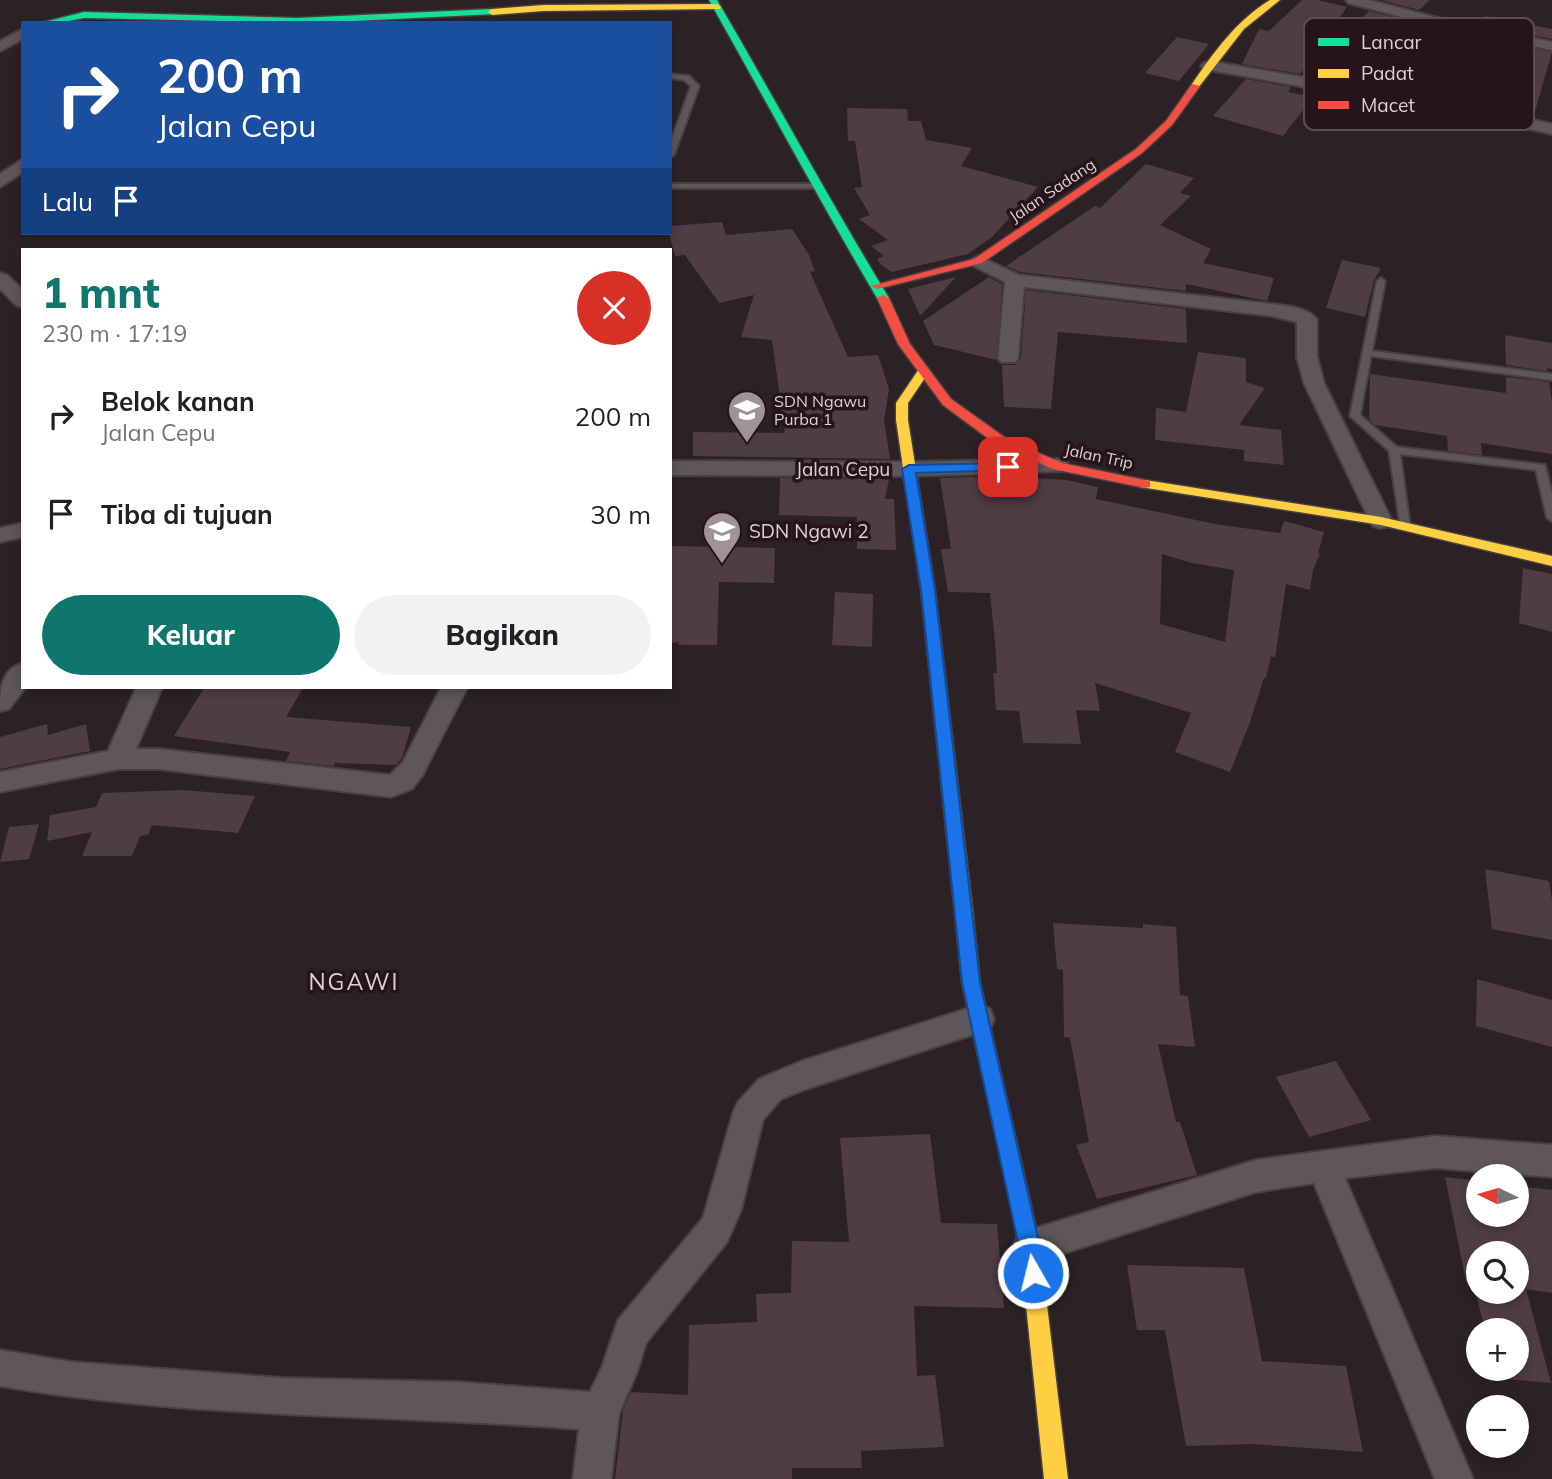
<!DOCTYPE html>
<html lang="id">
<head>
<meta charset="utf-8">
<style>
	body { margin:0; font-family:Mulish,sans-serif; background:#f2f2f2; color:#202124; height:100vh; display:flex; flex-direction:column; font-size:26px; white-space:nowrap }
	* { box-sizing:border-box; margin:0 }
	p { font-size:23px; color:#757577 }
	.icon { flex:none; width:38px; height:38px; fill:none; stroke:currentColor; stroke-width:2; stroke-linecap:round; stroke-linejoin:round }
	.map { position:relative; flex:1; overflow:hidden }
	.panel { position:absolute; left:21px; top:248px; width:651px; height:441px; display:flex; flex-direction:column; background:#fff; border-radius:0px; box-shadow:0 4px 10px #0003 }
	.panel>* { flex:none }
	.banner { position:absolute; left:21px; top:21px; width:651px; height:214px; border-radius:0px; box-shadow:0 4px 10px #0003; background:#1a4fa0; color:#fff; overflow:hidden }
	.needle { width:46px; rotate:275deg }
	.tools { position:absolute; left:1466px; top:1164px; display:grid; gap:14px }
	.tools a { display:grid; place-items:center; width:63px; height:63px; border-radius:50%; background:#fff; box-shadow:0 4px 10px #0003; font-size:35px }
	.pin { position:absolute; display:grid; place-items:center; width:60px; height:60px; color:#fff; margin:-30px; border-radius:14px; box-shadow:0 4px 10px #0006 }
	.me { position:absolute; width:77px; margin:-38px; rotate:352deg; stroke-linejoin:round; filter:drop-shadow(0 0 5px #0008) }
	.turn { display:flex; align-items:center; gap:24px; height:147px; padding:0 21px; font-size:32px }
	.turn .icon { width:91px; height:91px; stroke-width:2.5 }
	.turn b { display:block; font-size:49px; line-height:60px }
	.then { display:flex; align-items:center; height:66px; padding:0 21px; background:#0003; gap:14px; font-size:26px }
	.round { display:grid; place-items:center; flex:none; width:74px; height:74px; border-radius:37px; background:#f2f2f2 }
	.headline { display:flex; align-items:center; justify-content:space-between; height:119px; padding:0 21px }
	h1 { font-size:42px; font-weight:800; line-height:52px; color:#0f766e }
	.cta { display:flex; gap:14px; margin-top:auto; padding:14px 21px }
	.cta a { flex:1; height:80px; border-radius:42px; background:#0f766e; color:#fff; font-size:28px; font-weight:800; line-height:80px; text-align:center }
	.cta a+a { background:#f2f2f2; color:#202124 }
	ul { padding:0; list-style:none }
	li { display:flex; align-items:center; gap:21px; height:98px; padding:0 21px }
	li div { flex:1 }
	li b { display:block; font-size:26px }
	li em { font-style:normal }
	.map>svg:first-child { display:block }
	.building { fill:#503c44; fill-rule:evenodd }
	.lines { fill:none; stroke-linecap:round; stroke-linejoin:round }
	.lane-casing { stroke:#483f42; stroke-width:4 }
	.street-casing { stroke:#483f42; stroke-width:4 }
	.fast-casing { stroke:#483f42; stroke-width:3 }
	.slow-casing { stroke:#483f42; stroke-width:3 }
	.jam-casing { stroke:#483f42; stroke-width:3 }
	.lane { fill:#5e5659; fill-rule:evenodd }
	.street { fill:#5e5659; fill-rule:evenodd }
	.fast { fill:#16e098; fill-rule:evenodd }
	.slow { fill:#ffcf43; fill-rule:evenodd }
	.jam { fill:#f24e42; fill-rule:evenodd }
	.route { fill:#1a73e8; stroke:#114b97; stroke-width:2 }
	.labels { text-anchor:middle; stroke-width:7; stroke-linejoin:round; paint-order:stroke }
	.far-street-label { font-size:16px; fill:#ded0d5; stroke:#27131b }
	.far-poi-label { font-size:16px; fill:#ded0d5; stroke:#27131b; text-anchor:start }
	.street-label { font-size:19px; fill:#ded0d5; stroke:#27131b }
	.poi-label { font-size:19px; fill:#ded0d5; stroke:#27131b; text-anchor:start }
	.quarter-label { font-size:23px; letter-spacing:2px; fill:#ded0d5; stroke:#27131b }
	.key { fill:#27131b; stroke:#5e4c53; stroke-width:2 }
	.key-label { font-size:19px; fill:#ded0d5 }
</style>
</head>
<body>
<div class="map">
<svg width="1552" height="1479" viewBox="0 0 1552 1479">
	<rect width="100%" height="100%" fill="#2c2225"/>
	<path class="building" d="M1302,0H1317L1347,7L1300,74L1242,64L1259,29L1269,31Z
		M1381,0H1430L1419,10Z
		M1369,11L1408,21L1398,31L1358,21Z
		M1486,16L1552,29V39L1480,25Z
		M1472,36L1552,52L1534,115L1417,93L1435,62L1451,65Z
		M1177,37L1209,44L1179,81L1145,73Z
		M1246,79L1291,87L1288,92L1313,97L1283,136L1213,116Z
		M847,108L907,109L908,121H921L926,140L972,148L961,166L1038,187L992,237L968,254L892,272L880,264L877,259L884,256L871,246L888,240L859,219L870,215L854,188L862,187L855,141H848Z
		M1146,164L1194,178L1180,193L1191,196L1160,225L1211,249L1203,263L1274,278L1267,301L1186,284V291L1020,272L1006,266L1095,206L1100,208Z
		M722,222L726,235L792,229L809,255L815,271L810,272L848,357L878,355L889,389L884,420L890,459L693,456V432L785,433L772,340L741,337L754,295L719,303L685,255L675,256L669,233L670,226Z
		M1342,260L1381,268L1374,280L1365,317L1326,308Z
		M956,277L920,316L908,289Z
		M989,277L1002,284L997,360L934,345L923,321Z
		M1026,290L1186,309L1187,343L1058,332L1051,409L1004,407L1002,365H1015L1021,358Z
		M1505,335L1552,343V369L1547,368V371L1506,365Z
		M1198,352L1246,358V382L1265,388L1239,425L1281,430L1284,465L1244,461V450L1155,440L1156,408L1186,412Z
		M1370,374L1506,393V377L1549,382L1552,403V454L1481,443L1482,455L1448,451L1447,436L1375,425L1369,419Z
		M1001,476L1066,480L1098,487L1096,499L1215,524L1280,533L1284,521L1324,532L1318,553L1320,554L1313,570L1310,590L1286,584L1275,658L1271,656L1266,678H1264L1249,725L1230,772L1175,752L1191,713L1095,683L1100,711L1076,710L1081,744L1023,743L1019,711L996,710L993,673H997L995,642L990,593L948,592L941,549H951L940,478ZM1162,554L1192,563L1234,570L1225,642L1160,624Z
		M780,478L889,479L885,499H894L896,550L857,549V517L779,515Z
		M670,546L775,548L774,583L719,582L717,645H678L679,642L670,643Z
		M1523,568L1552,574V632L1519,623Z
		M835,592L873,594L872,647L832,645Z
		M204,688H303L286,717L411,727L402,758L396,765L335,763L334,766L286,761L290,752L174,736Z
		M47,724L48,735L86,724L90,751L0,769V737Z
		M183,790L255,796L238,833L152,825L148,835L140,836L132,856H82L92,832L47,841L50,815L96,807L102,793Z
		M39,824L29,859L0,862L9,827Z
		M1485,869L1549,881L1552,900V940L1492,929Z
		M1053,923L1143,928V924L1176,927L1180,995L1188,996L1195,1047L1158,1044L1176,1122H1180L1197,1175L1097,1199L1076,1145L1089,1142L1070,1038L1064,1037L1063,970L1057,969Z
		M1477,979L1552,1000V1047L1476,1026Z
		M1336,1061L1371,1120L1309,1137L1276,1077Z
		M930,1134L941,1223L997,1224L1004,1308L914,1306L917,1376L935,1375L944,1447L861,1451L862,1468H792V1479H615L623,1410L631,1392L688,1395L689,1325L757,1322L756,1294L791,1293L792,1241L849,1242L840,1138Z
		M1445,1177L1479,1181V1214H1517V1186L1552,1190V1293L1526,1289L1551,1383L1496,1378L1494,1368H1517V1330H1485L1473,1283L1466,1282ZM1479,1253H1517V1292H1479Z
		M1127,1265L1244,1268L1262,1361L1346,1366L1363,1452L1253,1444L1186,1446L1165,1330H1137Z"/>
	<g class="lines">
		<defs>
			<path id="lane" d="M670,74L689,76L699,86L674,155L670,157V144L691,86L684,80L670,78Z
				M670,184H816L820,186L816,188H670Z
				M1381,278L1385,281L1372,351L1552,374V380L1371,356L1360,415L1397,447L1545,465L1552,494V521L1547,518L1536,470L1400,454L1410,527L1405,530L1401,529L1389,451L1350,416L1377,281Z"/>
			<path id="street" d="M1346,0H1369L1450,21L1552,42V50L1449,29L1348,3Z
				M23,29V39L0,51V41Z
				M1209,61L1470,106L1552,124V134L1470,116L1204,69L1201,66L1204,63Z
				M23,159V172L0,187V174Z
				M978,256L1019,275L1272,304C1287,306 1306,307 1317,319V357L1324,383L1392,521L1389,526L1381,528L1373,526L1370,521L1304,383L1297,357V322L1272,316L1024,287L1018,358L1015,362H1001L998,358L1005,282L972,265L969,261Z
				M0,273L7,275L23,290V307L16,305L0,289Z
				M1058,459L1066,461L1069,466L1066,471L909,476L670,475V461L909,462Z
				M23,523V537L0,542V528Z
				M23,663L25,688L9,709L0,711C0,691 0,670 23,663Z
				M136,688H162L136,749H159L390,775L403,762L441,688H467L422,776L412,789L391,797L159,769H118L0,792V772L108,751Z
				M979,1005L990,1009L994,1019L990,1029L806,1089L781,1099L763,1120L741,1210L727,1242L646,1343L637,1372L619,1414L611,1479H573L579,1429C386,1414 192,1419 0,1386V1350L72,1362L282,1378L458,1382L590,1392L602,1367L618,1320L703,1218L733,1113L738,1102L759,1079L802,1061Z
				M1435,1136L1552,1145V1177L1435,1168L1345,1178L1473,1479H1435L1314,1183L1256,1192L1030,1264L1018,1259L1013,1247L1018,1235L1030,1230L1256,1160Z"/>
			<path id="fast" d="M709,0H717C775,99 829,200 889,298L887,300L877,298C819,200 765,99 709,0Z
				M492,9L495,10V14L315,23L84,18L58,23H40L84,12L297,18Z
				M964,907L970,909L973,914L980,982L1028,1192L1025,1199L1018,1202L1011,1199L1008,1192L962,982L955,914L958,909Z"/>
			<path id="slow" d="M1270,0H1280L1244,29L1198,88H1192V84C1214,52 1236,21 1270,0Z
				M717,4L721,7L720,9L543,11L492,15L488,12L492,9L543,5Z
				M923,368L929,372L908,403V420L935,590L973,914L970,919L964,921L958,919L955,914L921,590L896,420V403L919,369Z
				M1145,480L1381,517L1552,556V566L1381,525L1140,487V481Z
				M1018,1182L1025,1185L1028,1192L1040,1247L1068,1479H1044L1020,1247L1008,1192L1011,1185Z"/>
			<path id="jam" d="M1192,84L1200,86L1172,125L1142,153L982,263L877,289L871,286L974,259L1136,149L1166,121Z
				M883,295L889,298L910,344L951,399L1007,439L1062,463L1150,481V487L1145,488L1053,469L997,445L943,405L898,344L877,298Z"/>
		</defs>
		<use href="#lane" class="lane-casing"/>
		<use href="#street" class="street-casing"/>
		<use href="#fast" class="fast-casing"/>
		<use href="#slow" class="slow-casing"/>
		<use href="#jam" class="jam-casing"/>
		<use href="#lane" class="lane"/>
		<use href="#street" class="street"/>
		<use href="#fast" class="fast"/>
		<use href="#slow" class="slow"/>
		<use href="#jam" class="jam"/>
	</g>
	<path class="route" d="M1008,463L1015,467L1013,470L916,473L935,590L980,982L1040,1247L1044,1273L1040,1280L1033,1283L1025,1280L1019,1247L962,982L921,590L902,469L909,465Z"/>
	<defs>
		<symbol id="school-pin" viewBox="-11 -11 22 30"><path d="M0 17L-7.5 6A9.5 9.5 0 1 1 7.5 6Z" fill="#a09397" stroke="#27131b"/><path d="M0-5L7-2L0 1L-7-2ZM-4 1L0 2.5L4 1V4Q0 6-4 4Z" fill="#fff"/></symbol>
	</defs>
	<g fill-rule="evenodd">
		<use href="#school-pin" x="725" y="388" width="44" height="60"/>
		<use href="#school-pin" x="700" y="509" width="44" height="60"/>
	</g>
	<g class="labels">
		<g class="far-street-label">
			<text transform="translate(1052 190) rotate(-34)" y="6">Jalan Sadang</text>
			<text transform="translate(1099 456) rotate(12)" y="6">Jalan Trip</text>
		</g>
		<g class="far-poi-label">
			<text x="774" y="407">SDN Ngawu<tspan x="774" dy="18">Purba 1</tspan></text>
		</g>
		<g class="street-label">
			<text x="843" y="476">Jalan Cepu</text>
		</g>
		<g class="poi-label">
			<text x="749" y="538">SDN Ngawi 2</text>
		</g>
		<g class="quarter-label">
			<text x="354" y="990">NGAWI</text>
		</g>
	</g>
	<rect x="1304" y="18" width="230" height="112" rx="10" class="key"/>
	<rect x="1318" y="38" width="31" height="8" fill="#16e098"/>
	<rect x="1318" y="69" width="31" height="9" fill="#ffcf43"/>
	<rect x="1318" y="101" width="31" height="8" fill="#f24e42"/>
	<g class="key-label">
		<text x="1361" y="49">Lancar</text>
		<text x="1361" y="80">Padat</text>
		<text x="1361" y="112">Macet</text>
	</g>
</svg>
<div class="tools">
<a><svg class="needle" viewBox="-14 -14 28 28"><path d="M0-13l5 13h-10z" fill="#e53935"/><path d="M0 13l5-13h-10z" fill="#757577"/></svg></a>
<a><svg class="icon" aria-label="search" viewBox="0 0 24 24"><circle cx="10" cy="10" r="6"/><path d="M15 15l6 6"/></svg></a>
<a>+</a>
<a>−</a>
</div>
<div class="pin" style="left:1008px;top:467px;background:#d93025"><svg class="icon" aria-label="arrive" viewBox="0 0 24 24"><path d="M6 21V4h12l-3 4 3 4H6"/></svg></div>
<svg class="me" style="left:1033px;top:1273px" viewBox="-20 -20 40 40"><circle r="17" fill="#1a73e8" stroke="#fff" stroke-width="3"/><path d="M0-11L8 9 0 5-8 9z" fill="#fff"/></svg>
<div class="banner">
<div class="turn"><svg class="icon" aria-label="right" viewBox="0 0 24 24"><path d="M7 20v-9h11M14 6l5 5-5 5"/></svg><div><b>200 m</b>Jalan Cepu</div></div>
<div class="then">Lalu<svg class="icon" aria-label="arrive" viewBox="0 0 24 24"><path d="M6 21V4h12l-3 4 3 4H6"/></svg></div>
</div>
<section class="panel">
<div class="headline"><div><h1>1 mnt</h1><p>230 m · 17:19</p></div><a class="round" style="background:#d93025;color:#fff"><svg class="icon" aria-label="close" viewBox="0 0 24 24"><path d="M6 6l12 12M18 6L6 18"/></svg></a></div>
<ul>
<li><svg class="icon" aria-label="right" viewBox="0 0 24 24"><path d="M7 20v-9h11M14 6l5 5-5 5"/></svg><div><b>Belok kanan</b><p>Jalan Cepu</p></div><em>200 m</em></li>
<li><svg class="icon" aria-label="arrive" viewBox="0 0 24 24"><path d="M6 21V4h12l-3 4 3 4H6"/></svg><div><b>Tiba di tujuan</b></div><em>30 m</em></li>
</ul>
<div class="cta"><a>Keluar</a><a>Bagikan</a></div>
</section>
</div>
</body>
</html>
